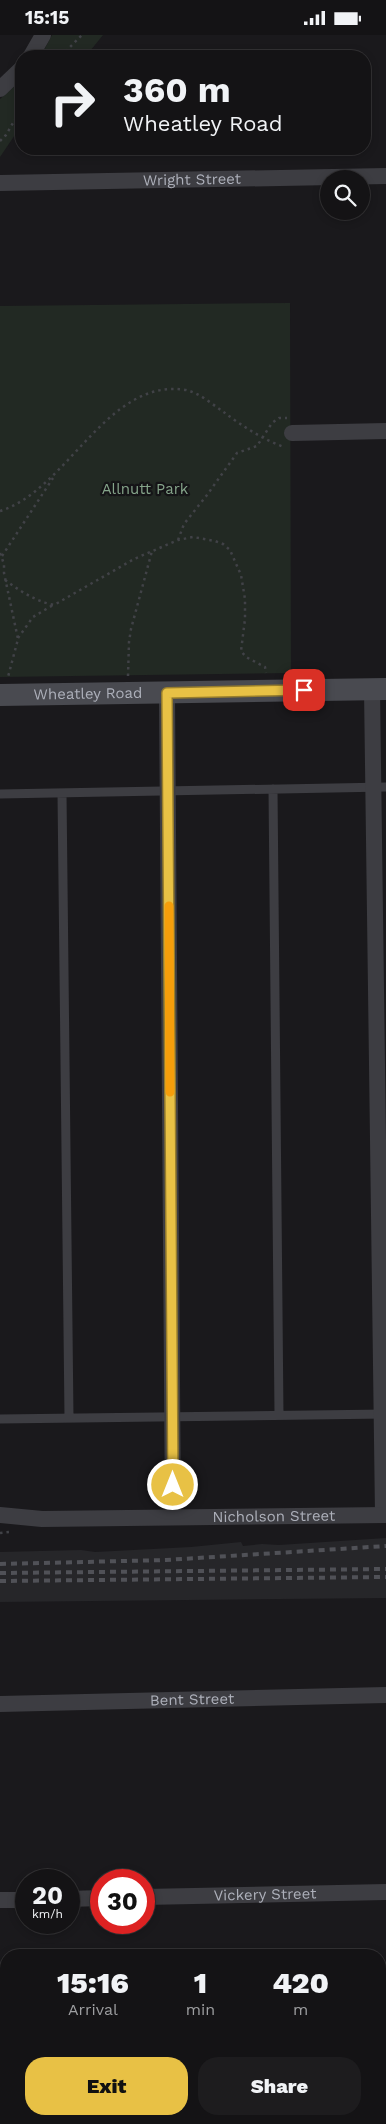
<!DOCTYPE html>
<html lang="en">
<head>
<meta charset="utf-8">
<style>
	body { margin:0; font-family:"Work Sans",sans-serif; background:#1d1c1e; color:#f1f3f6; height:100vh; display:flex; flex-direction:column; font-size:19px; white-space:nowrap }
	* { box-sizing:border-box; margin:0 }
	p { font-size:16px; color:#9d9ea0 }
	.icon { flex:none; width:28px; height:28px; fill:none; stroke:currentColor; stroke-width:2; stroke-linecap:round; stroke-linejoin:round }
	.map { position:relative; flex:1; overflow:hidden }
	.sheet { position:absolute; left:0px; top:1914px; width:386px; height:176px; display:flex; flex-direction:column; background:#141315; border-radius:20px 20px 0 0; box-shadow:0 2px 8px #0003,0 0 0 1px #333234 }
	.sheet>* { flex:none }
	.top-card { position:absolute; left:15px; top:15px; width:356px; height:105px; border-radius:20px; box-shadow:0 2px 8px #0003,0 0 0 1px #333234; background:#141315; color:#f1f3f6; overflow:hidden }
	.fabs { position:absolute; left:320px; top:135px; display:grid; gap:10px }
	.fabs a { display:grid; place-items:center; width:50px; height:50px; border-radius:50%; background:#141315; box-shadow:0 2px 8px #0003,0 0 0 1px #333234; font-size:25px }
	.speed { position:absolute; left:15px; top:1834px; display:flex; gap:10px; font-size:25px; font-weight:700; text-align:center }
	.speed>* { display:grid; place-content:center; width:65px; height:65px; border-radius:50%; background:#141315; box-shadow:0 2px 8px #0003,0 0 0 1px #333234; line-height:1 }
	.speed small { font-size:12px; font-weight:400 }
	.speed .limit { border:8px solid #d22; background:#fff; color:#111 }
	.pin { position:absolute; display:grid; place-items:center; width:42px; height:42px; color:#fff; margin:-21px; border-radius:10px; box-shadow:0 2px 8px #0006 }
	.me { position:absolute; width:55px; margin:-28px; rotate:0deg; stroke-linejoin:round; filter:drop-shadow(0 0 4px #0008) }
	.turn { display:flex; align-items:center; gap:18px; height:105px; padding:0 25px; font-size:22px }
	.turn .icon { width:65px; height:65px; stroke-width:2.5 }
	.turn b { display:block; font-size:35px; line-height:42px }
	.eta { display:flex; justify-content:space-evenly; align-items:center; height:85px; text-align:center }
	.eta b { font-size:30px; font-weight:800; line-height:35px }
	.action { display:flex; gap:10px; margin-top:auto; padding:10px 25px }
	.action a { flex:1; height:58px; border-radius:20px; background:#e8c145; color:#111; font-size:20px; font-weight:800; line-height:58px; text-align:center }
	.action a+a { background:#1d1c1e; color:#f1f3f6 }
	.status { display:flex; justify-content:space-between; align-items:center; height:35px; padding:0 25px; background:#141315; direction:ltr }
	.status svg { height:14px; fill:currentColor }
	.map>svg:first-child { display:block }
	.built { fill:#262629 }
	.green { fill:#222923 }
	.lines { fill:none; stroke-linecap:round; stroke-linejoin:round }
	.path { stroke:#414247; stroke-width:2.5; stroke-dasharray:2.5 4; stroke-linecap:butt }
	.lane { stroke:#3d3d42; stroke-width:9 }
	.street { stroke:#3d3d42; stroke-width:16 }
	.secondary { stroke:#494a50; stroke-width:22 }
	.rail { stroke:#505157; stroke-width:4; stroke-dasharray:6 5; stroke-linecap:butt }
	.route-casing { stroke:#977d2d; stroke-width:12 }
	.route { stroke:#e8c145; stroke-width:9 }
	.slow { stroke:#f59e0b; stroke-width:9 }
	.labels { text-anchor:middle; stroke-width:4.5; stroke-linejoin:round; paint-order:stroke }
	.street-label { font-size:15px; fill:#adb0ba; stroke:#151417 }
	.park-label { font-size:15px; fill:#85a48a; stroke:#151417 }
</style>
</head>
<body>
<div class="status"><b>15:15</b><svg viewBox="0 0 49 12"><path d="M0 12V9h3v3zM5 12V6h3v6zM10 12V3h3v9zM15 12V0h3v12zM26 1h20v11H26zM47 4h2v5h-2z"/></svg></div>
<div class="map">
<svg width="386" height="2089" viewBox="0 0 386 2089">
	<rect width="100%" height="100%" fill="#1a191c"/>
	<path class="built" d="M386,1503V1563L0,1567V1517L81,1515L95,1517L191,1512L241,1507L243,1511L262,1509L279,1510Z"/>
	<path class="green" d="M52,0H103L86,21H41Z
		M21,46V91L0,122V64Z
		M290,268L291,638L0,642V271Z"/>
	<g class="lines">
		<path class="path" d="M61,21L82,0
			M0,106L6,100L21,74
			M0,476C68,455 107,342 186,355C200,358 213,370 225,378C242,391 264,405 284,412
			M178,505L184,489L207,460L237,418L257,411L272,388L279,383H287
			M0,518L4,529V538L18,604L8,642
			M2,521L53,443
			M5,545C20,556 35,566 54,570L134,524L178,505L193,502L215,506L223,509L230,515L241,540L245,564V584L241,616L246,622L265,632L266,638
			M18,603L33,582L53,570
			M128,641L129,607L131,594L152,516
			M0,1498L10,1497"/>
		<path class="lane" d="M273,754L279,1380
			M62,758L69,1383
			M0,759L386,752
			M0,1384L386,1379"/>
		<g class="street">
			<path d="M31,21L43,0"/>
			<path d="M0,54L21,34"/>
			<path id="s1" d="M0,148L386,141"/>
			<path d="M292,398L386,396"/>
			<path d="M372,654L383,1480"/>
			<path d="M167,658L173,1482"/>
			<path id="s2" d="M0,1480L42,1484L386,1480"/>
			<path id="s3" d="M0,1669L386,1660"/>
			<path id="s4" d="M144,1862L386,1857"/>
			<path d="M69,1864L101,1863"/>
			<path d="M0,1865H26"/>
			<path d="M380,2053H386"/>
			<path d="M0,2061H6"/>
		</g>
		<path class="secondary" id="s5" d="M0,660L386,654"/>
		<path class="rail" d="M0,1529L166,1525L386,1511
			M0,1538L386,1534
			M0,1546L386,1542"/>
	</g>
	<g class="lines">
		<defs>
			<path id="route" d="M173,1450L167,658L304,655"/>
		</defs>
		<use href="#route" class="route-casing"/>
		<use href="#route" class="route"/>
		<path class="slow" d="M169,871L170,1057"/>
	</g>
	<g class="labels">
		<g class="street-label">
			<text dy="5" stroke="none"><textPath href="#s1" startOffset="192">Wright Street</textPath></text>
			<text dy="5" stroke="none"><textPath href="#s5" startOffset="88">Wheatley Road</textPath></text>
			<text dy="5" stroke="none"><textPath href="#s2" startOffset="274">Nicholson Street</textPath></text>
			<text dy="5" stroke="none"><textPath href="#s3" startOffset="192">Bent Street</textPath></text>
			<text dy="5" stroke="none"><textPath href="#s4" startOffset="121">Vickery Street</textPath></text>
		</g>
		<g class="park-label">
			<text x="145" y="459">Allnutt Park</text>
		</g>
	</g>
</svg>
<div class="fabs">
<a><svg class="icon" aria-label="search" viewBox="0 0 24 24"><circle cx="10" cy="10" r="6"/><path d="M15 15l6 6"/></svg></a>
</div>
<div class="speed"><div>20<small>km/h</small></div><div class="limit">30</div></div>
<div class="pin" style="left:304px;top:655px;background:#d93025"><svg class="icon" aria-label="arrive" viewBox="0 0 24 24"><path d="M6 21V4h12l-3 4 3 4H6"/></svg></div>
<svg class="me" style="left:173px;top:1450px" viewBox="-20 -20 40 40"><circle r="17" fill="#e8c145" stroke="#fff" stroke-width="3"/><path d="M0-11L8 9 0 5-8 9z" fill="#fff"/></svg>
<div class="top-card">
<div class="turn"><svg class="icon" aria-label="right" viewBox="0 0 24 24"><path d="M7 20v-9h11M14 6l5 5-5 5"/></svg><div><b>360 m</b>Wheatley Road</div></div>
</div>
<section class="sheet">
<div class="eta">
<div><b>15:16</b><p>Arrival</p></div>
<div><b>1</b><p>min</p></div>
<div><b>420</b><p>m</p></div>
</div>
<div class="action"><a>Exit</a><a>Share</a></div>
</section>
</div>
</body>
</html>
